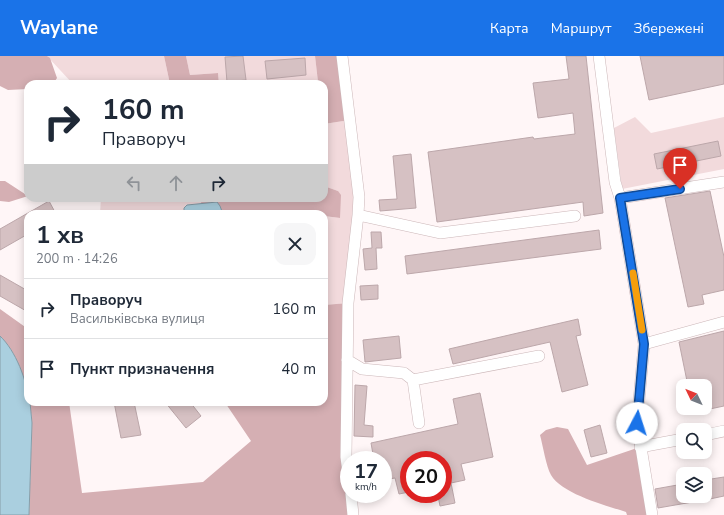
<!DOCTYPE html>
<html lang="uk">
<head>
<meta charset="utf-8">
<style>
	body { margin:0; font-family:"Nunito Sans",sans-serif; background:#f6f6f7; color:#1f2937; height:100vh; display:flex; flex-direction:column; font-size:15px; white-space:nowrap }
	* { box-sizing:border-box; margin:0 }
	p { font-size:13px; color:#747a83 }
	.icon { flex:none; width:22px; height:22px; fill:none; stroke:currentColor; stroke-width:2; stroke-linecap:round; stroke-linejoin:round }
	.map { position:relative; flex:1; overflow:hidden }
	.details { position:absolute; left:24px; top:154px; width:304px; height:196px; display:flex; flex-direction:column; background:#fff; border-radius:12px; box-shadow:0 2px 10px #0003 }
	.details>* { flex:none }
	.top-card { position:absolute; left:24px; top:24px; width:304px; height:122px; border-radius:12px; box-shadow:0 2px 10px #0003; background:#fff; color:#1f2937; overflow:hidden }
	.needle { width:26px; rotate:313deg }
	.buttons { position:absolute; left:676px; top:323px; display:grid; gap:8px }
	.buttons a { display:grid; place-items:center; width:36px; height:36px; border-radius:8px; background:#fff; box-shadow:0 2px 10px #0003; font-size:20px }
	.speed { position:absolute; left:340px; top:395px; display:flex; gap:8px; font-size:20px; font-weight:700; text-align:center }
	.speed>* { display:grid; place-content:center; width:52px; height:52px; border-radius:50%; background:#fff; box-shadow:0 2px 10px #0003; line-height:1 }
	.speed small { font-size:10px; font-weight:400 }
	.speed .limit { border:6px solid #d22; background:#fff; color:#111 }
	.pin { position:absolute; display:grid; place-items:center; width:34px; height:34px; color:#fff; margin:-41px -17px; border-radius:50% 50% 50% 0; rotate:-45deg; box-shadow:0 0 4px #0007 }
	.pin .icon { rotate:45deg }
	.me { position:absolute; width:44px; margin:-22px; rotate:5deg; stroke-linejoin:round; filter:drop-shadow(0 0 3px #0008) }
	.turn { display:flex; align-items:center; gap:14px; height:84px; padding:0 12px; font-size:18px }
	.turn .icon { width:52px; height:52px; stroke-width:2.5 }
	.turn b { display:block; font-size:28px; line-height:34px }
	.lanes { display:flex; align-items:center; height:38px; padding:0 12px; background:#0003; justify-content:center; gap:20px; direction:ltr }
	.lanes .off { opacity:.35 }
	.round { display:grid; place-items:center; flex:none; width:42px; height:42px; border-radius:12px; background:#f6f6f7 }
	.summary { display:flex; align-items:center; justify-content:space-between; height:68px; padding:0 12px }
	h1 { font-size:24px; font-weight:700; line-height:30px }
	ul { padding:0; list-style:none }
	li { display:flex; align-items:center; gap:12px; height:60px; padding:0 12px; border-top:1px solid #e0e1e3 }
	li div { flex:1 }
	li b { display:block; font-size:15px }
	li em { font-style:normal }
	header { display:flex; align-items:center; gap:24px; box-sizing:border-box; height:56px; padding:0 20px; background:#1a73e8; color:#fff }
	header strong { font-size:19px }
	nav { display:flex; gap:22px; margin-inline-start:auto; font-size:14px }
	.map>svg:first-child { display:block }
	.green { fill:#f2dadc }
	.forest { fill:#d5afb3 }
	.water { fill:#aacfdf; stroke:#859da8 }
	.building { fill:#d6c1c3; stroke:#bca7aa }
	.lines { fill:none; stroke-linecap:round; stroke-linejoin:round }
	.minor-casing { stroke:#ccb7b9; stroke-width:12 }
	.minor { stroke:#fff; stroke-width:11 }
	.route-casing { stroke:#114b97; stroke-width:10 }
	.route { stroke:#1a73e8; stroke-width:7 }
	.slow { stroke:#f59e0b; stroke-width:7 }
</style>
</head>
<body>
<header>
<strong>Waylane</strong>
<nav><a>Карта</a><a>Маршрут</a><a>Збережені</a></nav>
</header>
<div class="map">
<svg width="724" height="459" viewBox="0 0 724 459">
	<rect width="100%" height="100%" fill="#fff6f7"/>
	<path class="green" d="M47,0H164L170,28H73Z
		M186,0H315L318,26L307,28H219L218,17L190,19Z
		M635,61L651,77L724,61V113L622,133L614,72Z
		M350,64L359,141L348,247L324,249V160L340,162L338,135L324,130V68Z
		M101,142H198L202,148L186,149L183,156L184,158H100Z"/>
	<path class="forest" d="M0,0H47L50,2L57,22L53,28H28V33L8,34L0,30Z
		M164,0H186L190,19L218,17L219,28H170Z
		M315,0H342L350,64L324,68V28H307L318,26Z
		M0,125H5L28,140L9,146L0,145Z
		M324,130L338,135L341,139L340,162L324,160V158H223L217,146L202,148L198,142H324Z
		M348,247L349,438L353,459H29L32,367L30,346H69L82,437L203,426L251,385L226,348V346H324V249Z
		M0,253L28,273V337C24,318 14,294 0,280Z
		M557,371L568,373L587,409L640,391L652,459H627L626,456C605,449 562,438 551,419C546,410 543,390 540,379L546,374Z"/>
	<path class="water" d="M217,146L220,150L223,158H184V152L187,149Z
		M0,280C15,294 28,325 28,346H30L32,367L29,459H0Z"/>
	<path class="building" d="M243,0L246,24L227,26L225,1Z
		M566,0H586L603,157L584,160L583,146L437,166L428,96L533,81L534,83L575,78L573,57L538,62L533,27L569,23Z
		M640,0H724V28L649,44Z
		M305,2L306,19L267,23L265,5Z
		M718,85L721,100L657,113L654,98Z
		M411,98L416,152L380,155L379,144L397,143L393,100Z
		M710,135L724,201V234L702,239L704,248L688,251L665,142Z
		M49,145L56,158H28V178L0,194V173Z
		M599,174L601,193L407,218L405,200Z
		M371,176H381L382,192H376L377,213L365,214L363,193L372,192Z
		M0,219L28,235V256L0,240Z
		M378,229V243L361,244L360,230Z
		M578,263L581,279L576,280L588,329L562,336L550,286L453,308L449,293Z
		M724,275V350L705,354V330H688L679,286Z
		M399,280L401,302L365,306L363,284Z
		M355,329L367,330L364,369L373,370V381L354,380Z
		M480,337L493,401L461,408L465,424L451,427L455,447L440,450L438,440L443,439V404H409V436L399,438L395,422L383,424V404H374L371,387L458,368L453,343Z
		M114,346H134L141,379L121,382Z
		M165,346H190L201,360L186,372Z
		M600,369L607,397L591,401L584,374Z
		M724,421V440L705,444V424Z
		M683,428V440H703L704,444L658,452L655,433Z"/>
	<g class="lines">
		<defs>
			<path id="minor" d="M342,0L359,141L358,159L348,247L346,401L349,424
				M599,0L615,126L620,142L644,288L637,367L652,459
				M620,142L724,126
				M358,159L440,177L575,160
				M644,288L724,266
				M347,304L362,313L404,317L413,324L539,300
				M413,324L419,367
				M705,379L724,375
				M640,391L683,383
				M351,438L353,459"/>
		</defs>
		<use href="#minor" class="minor-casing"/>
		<use href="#minor" class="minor"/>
	</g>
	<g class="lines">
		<defs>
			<path id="route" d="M637,367L644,288L620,142L680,133"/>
		</defs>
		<use href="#route" class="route-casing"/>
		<use href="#route" class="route"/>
		<path class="slow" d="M633,217L642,274"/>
	</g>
</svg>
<div class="buttons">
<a><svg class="needle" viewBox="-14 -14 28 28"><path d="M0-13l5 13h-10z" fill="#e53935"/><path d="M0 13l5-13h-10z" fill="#747a83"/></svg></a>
<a><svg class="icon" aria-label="search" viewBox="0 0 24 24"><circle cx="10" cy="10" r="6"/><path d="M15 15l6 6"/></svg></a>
<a><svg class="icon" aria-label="layers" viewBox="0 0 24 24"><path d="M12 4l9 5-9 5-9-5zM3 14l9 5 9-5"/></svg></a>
</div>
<div class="speed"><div>17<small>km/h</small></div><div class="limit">20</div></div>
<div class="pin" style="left:680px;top:133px;background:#d93025"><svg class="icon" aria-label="arrive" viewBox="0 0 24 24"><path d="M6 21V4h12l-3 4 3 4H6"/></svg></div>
<svg class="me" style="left:637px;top:367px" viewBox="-20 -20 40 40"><circle r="19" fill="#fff"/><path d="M0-13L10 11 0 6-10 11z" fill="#1a73e8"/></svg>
<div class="top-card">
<div class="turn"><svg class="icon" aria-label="right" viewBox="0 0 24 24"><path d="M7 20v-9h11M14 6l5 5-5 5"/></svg><div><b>160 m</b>Праворуч</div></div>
<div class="lanes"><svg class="icon off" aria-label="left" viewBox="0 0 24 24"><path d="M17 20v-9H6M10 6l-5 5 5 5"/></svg><svg class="icon off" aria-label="ahead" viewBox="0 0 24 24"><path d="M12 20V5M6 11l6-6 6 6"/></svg><svg class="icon" aria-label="right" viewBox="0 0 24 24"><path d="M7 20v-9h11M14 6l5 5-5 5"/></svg></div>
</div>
<section class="details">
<div class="summary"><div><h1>1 хв</h1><p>200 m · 14:26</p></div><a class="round"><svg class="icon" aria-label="close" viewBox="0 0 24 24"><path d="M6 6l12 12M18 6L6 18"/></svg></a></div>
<ul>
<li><svg class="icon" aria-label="right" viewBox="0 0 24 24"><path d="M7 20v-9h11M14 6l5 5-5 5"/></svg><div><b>Праворуч</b><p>Васильківська вулиця</p></div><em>160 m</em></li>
<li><svg class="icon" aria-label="arrive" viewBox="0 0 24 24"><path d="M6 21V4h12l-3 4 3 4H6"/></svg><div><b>Пункт призначення</b></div><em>40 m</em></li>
</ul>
</section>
</div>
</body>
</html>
